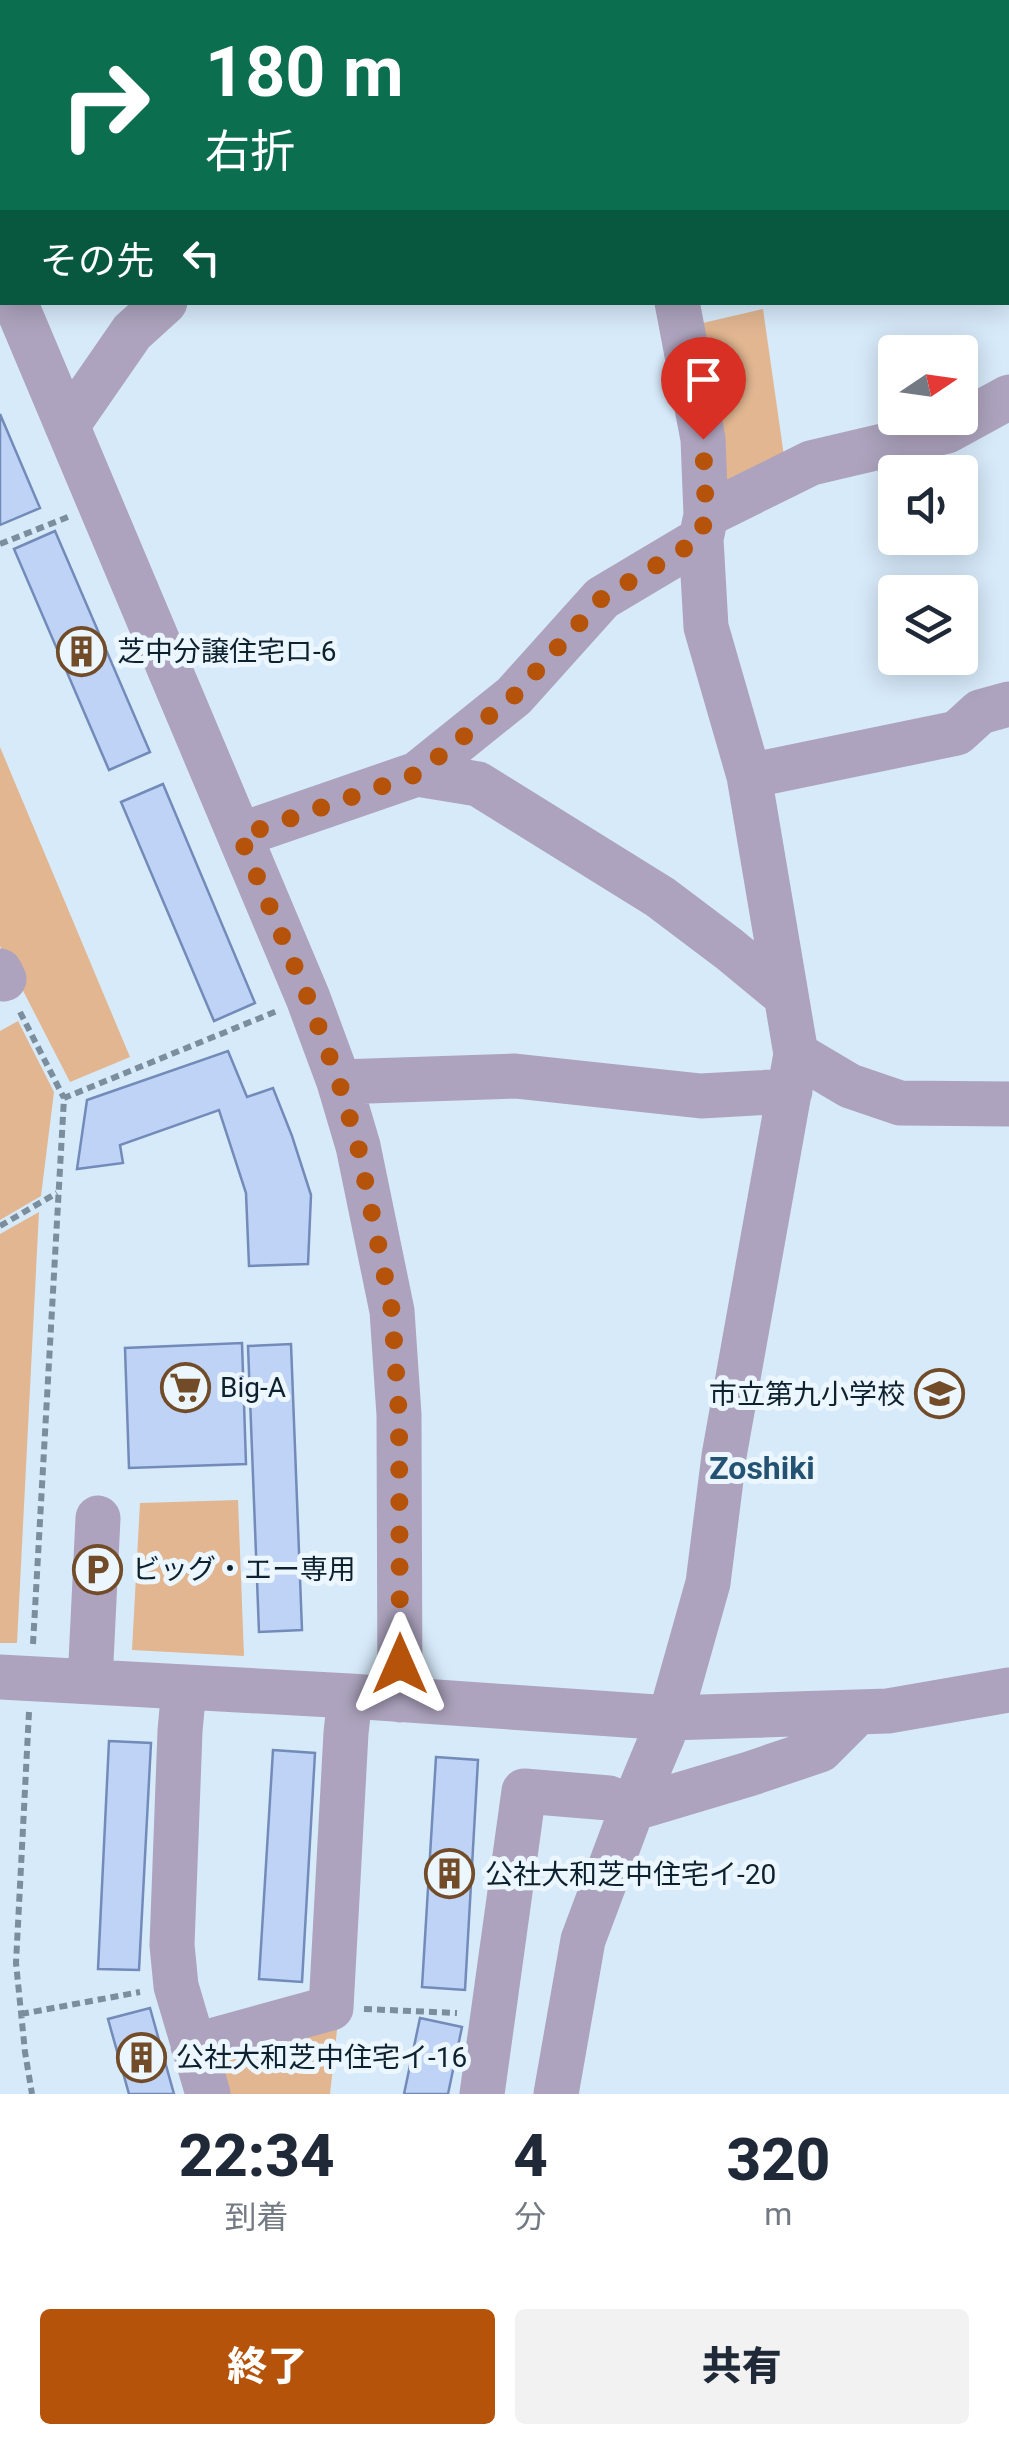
<!DOCTYPE html>
<html lang="ja">
<head>
<meta charset="utf-8">
<style>
	body { margin:0; font-family:Roboto,"Noto Sans JP",sans-serif; background:#f2f2f3; color:#1f2937; height:100vh; display:flex; flex-direction:column; font-size:38px; white-space:nowrap }
	* { box-sizing:border-box; margin:0 }
	p { font-size:32px; color:#747a83 }
	.icon { flex:none; width:55px; height:55px; fill:none; stroke:currentColor; stroke-width:2; stroke-linecap:round; stroke-linejoin:round }
	.map { position:relative; height:2094px; overflow:hidden }
	.panel { display:flex; flex-direction:column; background:#fff; flex:1 }
	.panel>* { flex:none }
	.guide { position:absolute; left:0px; top:0px; width:1010px; height:305px; box-shadow:0 5px 25px #0003; background:#0b6e4f; color:#fff; overflow:hidden }
	.needle { width:65px; rotate:77deg }
	.controls { position:absolute; left:878px; top:335px; display:grid; gap:20px }
	.controls a { display:grid; place-items:center; width:100px; height:100px; border-radius:10px; background:#fff; box-shadow:0 5px 25px #0003; font-size:50px }
	.pin { position:absolute; display:grid; place-items:center; width:85px; height:85px; color:#fff; margin:-102px -42px; border-radius:50% 50% 50% 0; rotate:-45deg; box-shadow:0 0 10px #0007 }
	.pin .icon { rotate:45deg }
	.me { position:absolute; width:110px; margin:-55px; rotate:0deg; stroke-linejoin:round; filter:drop-shadow(0 0 8px #0008) }
	.turn { display:flex; align-items:center; gap:35px; height:210px; padding:0 40px; font-size:45px }
	.turn .icon { width:130px; height:130px; stroke-width:2.5 }
	.turn b { display:block; font-size:70px; line-height:85px }
	.then { display:flex; align-items:center; height:95px; padding:0 40px; background:#0003; gap:20px; font-size:38px }
	.eta { display:flex; justify-content:space-evenly; align-items:center; height:170px; text-align:center }
	.eta b { font-size:60px; font-weight:800; line-height:70px }
	.action { display:flex; gap:20px; margin-top:auto; padding:20px 40px }
	.action a { flex:1; height:115px; border-radius:10px; background:#b45309; color:#fff; font-size:40px; font-weight:800; line-height:115px; text-align:center }
	.action a+a { background:#f2f2f3; color:#1f2937 }
	.map>svg:first-child { display:block }
	.green { fill:#e1b691 }
	.building { fill:#bfd3f6; stroke:#728bb8; stroke-width:2.5 }
	.lines { fill:none; stroke-linecap:round; stroke-linejoin:round }
	.path { stroke:#7b8e9d; stroke-width:6; stroke-dasharray:8 5; stroke-linecap:butt }
	.minor { stroke:#ada3be; stroke-width:45 }
	.route { stroke:#b45309; stroke-width:18; stroke-dasharray:0 32.4 }
	.labels { text-anchor:middle; stroke-width:10; stroke-linejoin:round; paint-order:stroke }
	.poi-label { font-size:28px; fill:#0e212f; stroke:#ecf6fe; text-anchor:start }
	.quarter-label { font-size:32px; font-weight:bold; fill:#245273; stroke:#ecf6fe }
</style>
</head>
<body>
<div class="map">
<svg width="1009" height="2094" viewBox="0 0 1009 2094">
	<rect width="100%" height="100%" fill="#d7eafa"/>
	<path class="green" d="M763,309L785,463L725,492L694,325Z
		M0,747L130,1057L70,1082L0,946Z
		M18,1021L54,1092L41,1196L0,1220V1031Z
		M39,1212L17,1643H0V1234Z
		M238,1500L244,1656L132,1650L140,1503Z
		M338,2021L330,2094H226L215,2055Z"/>
	<path class="building" d="M0,414L40,508L0,525Z
		M55,531L150,752L109,770L14,549Z
		M163,784L255,1003L214,1021L121,802Z
		M228,1051L247,1097L273,1088L292,1136L311,1195L308,1264L249,1266L246,1193L219,1110L120,1145L123,1163L77,1169L87,1100Z
		M242,1343L246,1464L129,1468L125,1348Z
		M291,1344L302,1630L259,1632L248,1346Z
		M109,1741L151,1743L139,1970L98,1969Z
		M273,1750L315,1753L302,1982L259,1979Z
		M436,1757L478,1760L465,1990L422,1987Z
		M150,2008L174,2094H129L108,2019Z
		M420,2018L462,2027L448,2094H404Z"/>
	<g class="lines">
		<path class="path" d="M0,544L68,517
			M20,1012L64,1098
			M0,1226L57,1193
			M33,1644L64,1098L277,1011
			M29,1712L16,1963L25,2052L32,2094
			M364,2009L457,2013
			M21,2014L140,1992"/>
		<path class="minor" d="M639,0L640,2
			M417,2L421,0
			M0,74L2,73
			M15,302L308,998L339,1082L358,1146L392,1311L399,1415L400,1700
			M67,426L132,332L165,302
			M706,515L811,463L947,431L1009,397
			M417,774L478,784L660,897L729,949L786,996
			M749,776L957,733L980,712L1009,704
			M240,835L417,774L514,696L602,598L701,539
			M0,971L4,979
			M796,1054L850,1086L900,1103L1009,1104
			M339,1082L515,1076L701,1096L790,1091
			M0,1677L350,1696L670,1718L888,1711L1009,1690
			M90,1682L98,1518
			M184,1687L180,1731L172,1945L176,1986L208,2094
			M193,2046L331,2008L346,1733L350,1696
			M482,2094L524,1791L609,1798L632,1809L749,1774L820,1750L858,1712
			M556,2094L583,1940L632,1809L670,1718L708,1583L724,1456L796,1054L749,776L706,627L701,539L706,515L703,439L677,302"/>
	</g>
	<g class="lines">
		<path class="route" d="M400,1664L399,1415L392,1311L358,1146L339,1082L308,998L240,836L417,774L514,696L602,598L700,539L706,514L703,439"/>
	</g>
	<defs>
		<symbol id="building-ring" viewBox="-11 -11 22 22"><circle r="9.5" fill="#ecf6fe" stroke="#724c28" stroke-width="1.5"/><path d="M-4-6H4V6H1V3H-1V6H-4ZM-2.5-4.3h1.7v1.8h-1.7ZM.8-4.3h1.7v1.8H.8ZM-2.5-1h1.7V.8h-1.7ZM.8-1h1.7V.8H.8Z" fill="#724c28"/></symbol>
		<symbol id="supermarket-ring" viewBox="-11 -11 22 22"><circle r="9.5" fill="#ecf6fe" stroke="#724c28" stroke-width="1.5"/><path d="M-6-5.5h2.5l.6 2H6L4.5 2H-2.5L-4.4-4H-6ZM-1.5 3.2a1.3 1.3 0 1 0 .1 0ZM3 3.2a1.3 1.3 0 1 0 .1 0Z" fill="#724c28"/></symbol>
		<symbol id="school-ring" viewBox="-11 -11 22 22"><circle r="9.5" fill="#ecf6fe" stroke="#724c28" stroke-width="1.5"/><path d="M0-5L7-2L0 1L-7-2ZM-4 1L0 2.5L4 1V4Q0 6-4 4Z" fill="#724c28"/></symbol>
		<symbol id="parking-ring" viewBox="-11 -11 22 22"><circle r="9.5" fill="#ecf6fe" stroke="#724c28" stroke-width="1.5"/><path d="M-3.5-5.5H1a3.5 3.5 0 0 1 0 7H-1V5.5H-3.5ZM-1-3.4V-.6H.8a1.4 1.4 0 0 0 0-2.8Z" fill="#724c28"/></symbol>
	</defs>
	<g fill-rule="evenodd">
		<use href="#building-ring" x="54" y="624" width="55" height="55"/>
		<use href="#supermarket-ring" x="158" y="1360" width="55" height="55"/>
		<use href="#school-ring" x="912" y="1366" width="55" height="55"/>
		<use href="#parking-ring" x="70" y="1542" width="55" height="55"/>
		<use href="#building-ring" x="422" y="1846" width="55" height="55"/>
		<use href="#building-ring" x="114" y="2030" width="55" height="55"/>
	</g>
	<g class="labels">
		<g class="poi-label">
			<text x="117" y="661">芝中分譲住宅ロ-6</text>
			<text x="220" y="1397">Big-A</text>
			<text x="905" y="1404" text-anchor="end">市立第九小学校</text>
			<text x="132" y="1579">ビッグ・エー専用</text>
			<text x="485" y="1884">公社大和芝中住宅イ-20</text>
			<text x="176" y="2067">公社大和芝中住宅イ-16</text>
		</g>
		<g class="quarter-label">
			<text x="762" y="1479">Zoshiki</text>
		</g>
	</g>
</svg>
<div class="controls">
<a><svg class="needle" viewBox="-14 -14 28 28"><path d="M0-13l5 13h-10z" fill="#e53935"/><path d="M0 13l5-13h-10z" fill="#747a83"/></svg></a>
<a><svg class="icon" aria-label="sound" viewBox="0 0 24 24"><path d="M4 9h4l5-4v14l-5-4H4zM17 9q2 3 0 6"/></svg></a>
<a><svg class="icon" aria-label="layers" viewBox="0 0 24 24"><path d="M12 4l9 5-9 5-9-5zM3 14l9 5 9-5"/></svg></a>
</div>
<div class="pin" style="left:703px;top:439px;background:#d93025"><svg class="icon" aria-label="arrive" viewBox="0 0 24 24"><path d="M6 21V4h12l-3 4 3 4H6"/></svg></div>
<svg class="me" style="left:400px;top:1664px" viewBox="-20 -20 40 40"><path d="M0-17L14 15 0 8-14 15z" fill="#b45309" stroke="#fff" stroke-width="4"/></svg>
<div class="guide">
<div class="turn"><svg class="icon" aria-label="right" viewBox="0 0 24 24"><path d="M7 20v-9h11M14 6l5 5-5 5"/></svg><div><b>180 m</b>右折</div></div>
<div class="then">その先<svg class="icon" aria-label="left" viewBox="0 0 24 24"><path d="M17 20v-9H6M10 6l-5 5 5 5"/></svg></div>
</div>
</div>
<section class="panel">
<div class="eta">
<div><b>22:34</b><p>到着</p></div>
<div><b>4</b><p>分</p></div>
<div><b>320</b><p>m</p></div>
</div>
<div class="action"><a>終了</a><a>共有</a></div>
</section>
</body>
</html>
